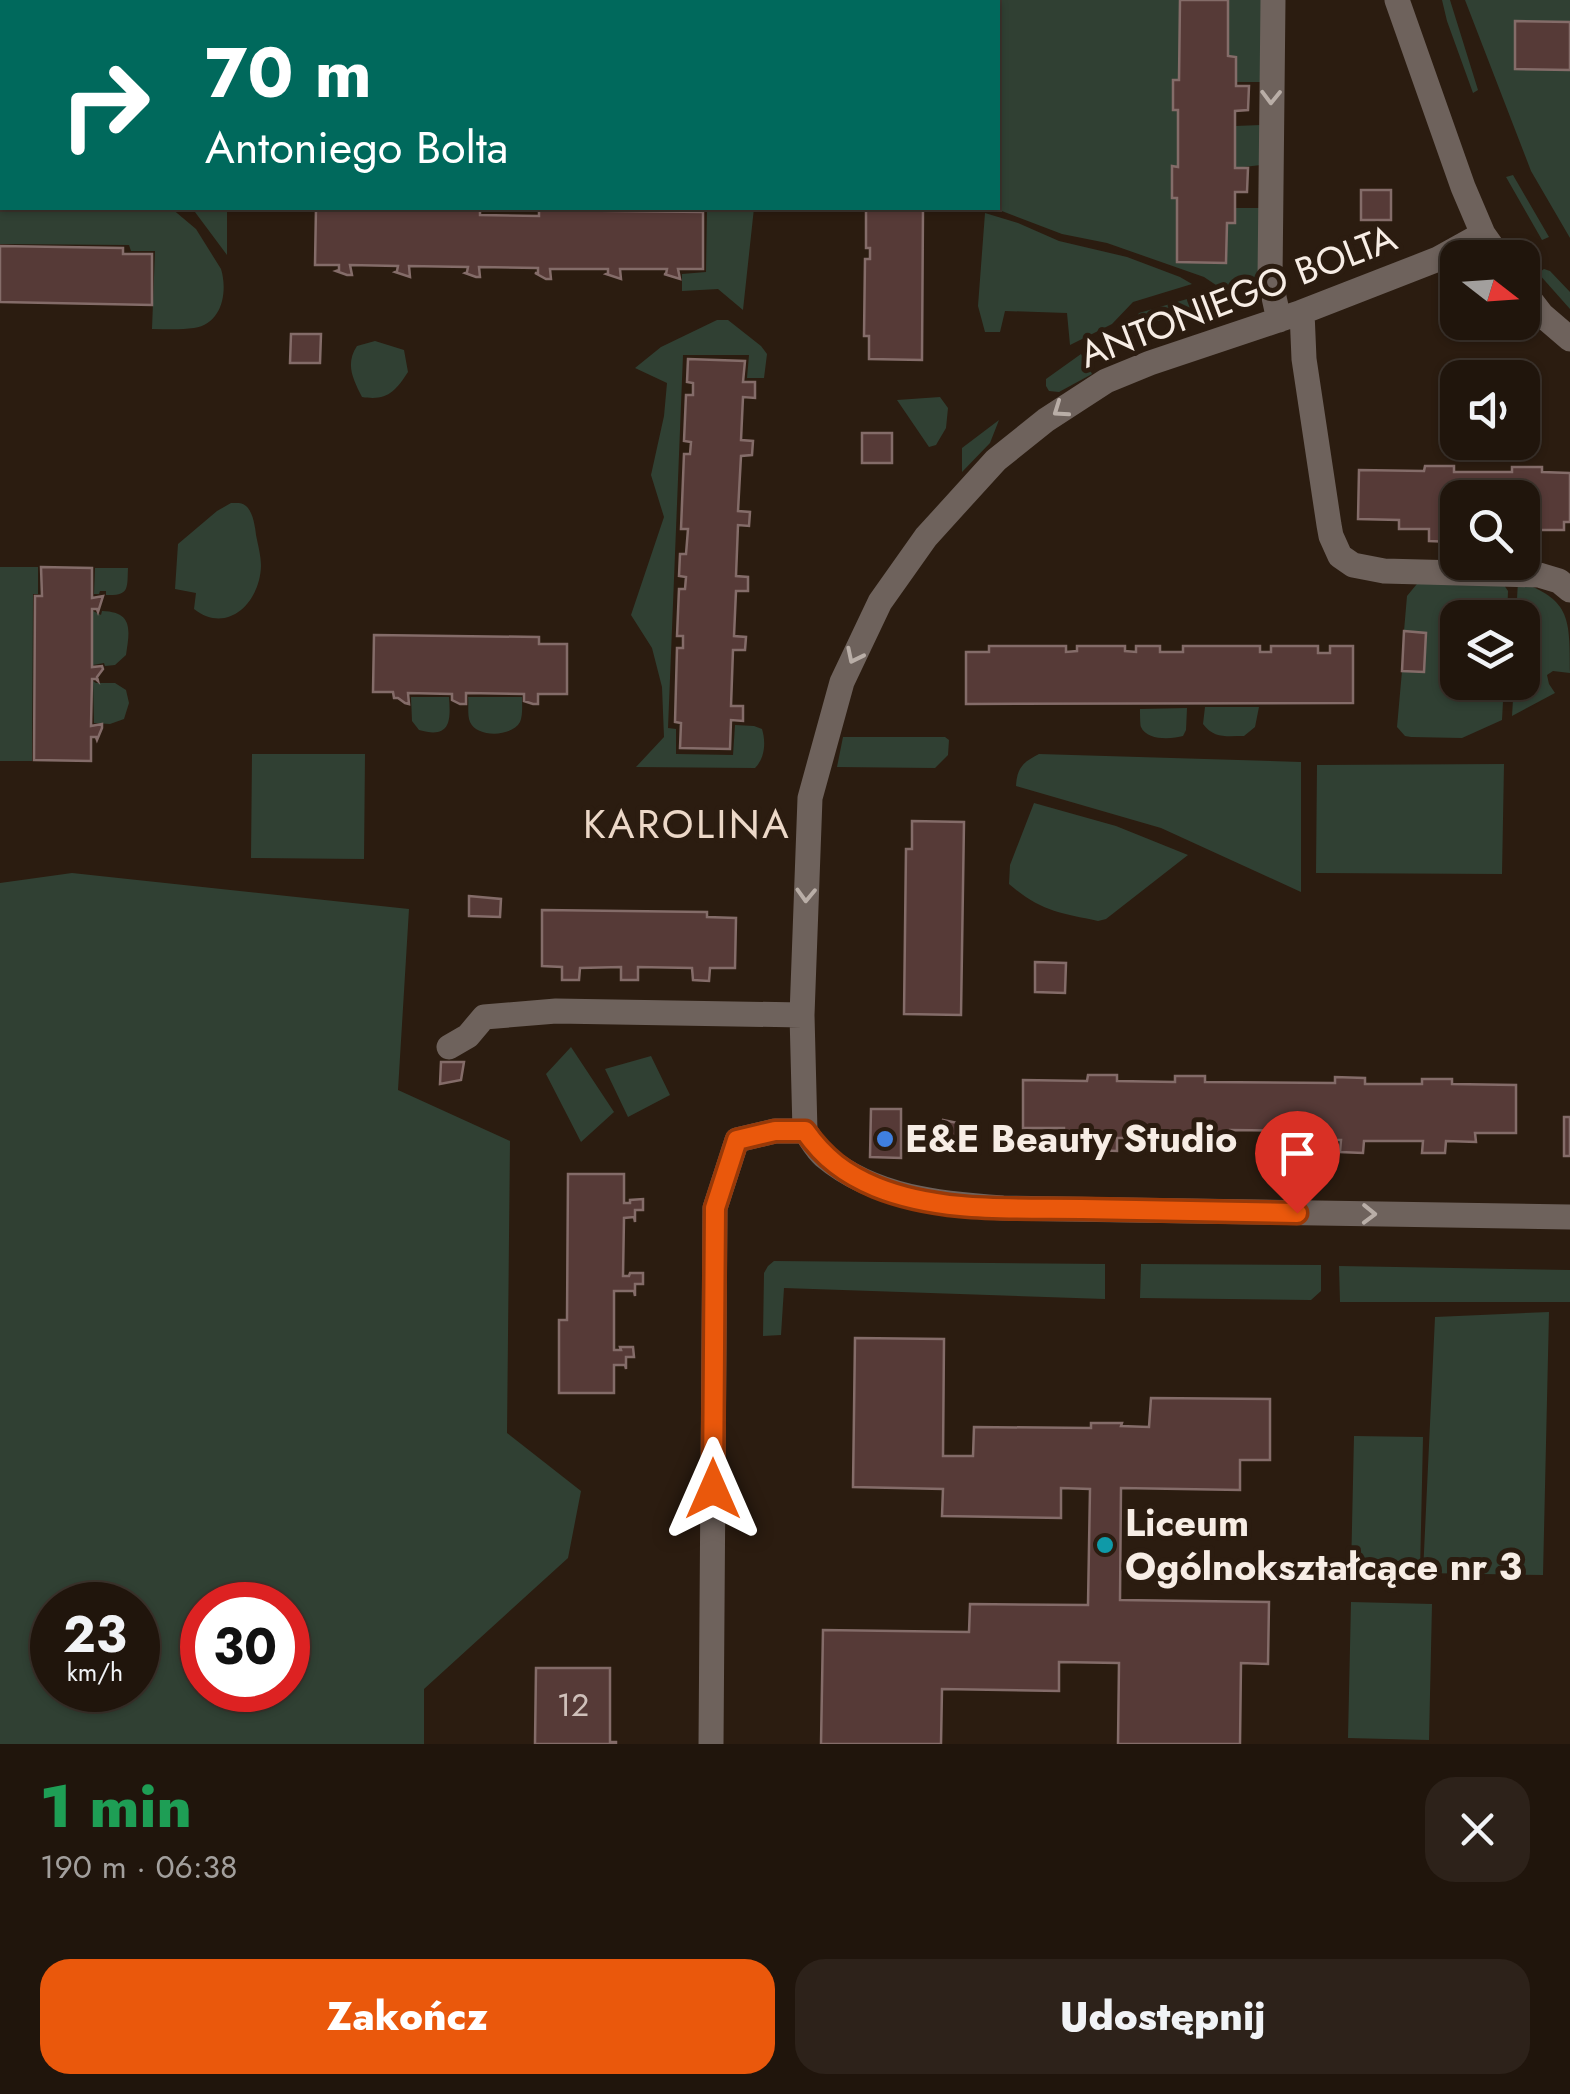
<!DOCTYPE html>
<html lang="pl">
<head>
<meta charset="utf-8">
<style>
	body { margin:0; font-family:Jost,sans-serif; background:#2d221a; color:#f1f3f6; height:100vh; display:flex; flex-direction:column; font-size:38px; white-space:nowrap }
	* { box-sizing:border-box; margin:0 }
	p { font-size:32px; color:#a29f9d }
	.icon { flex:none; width:55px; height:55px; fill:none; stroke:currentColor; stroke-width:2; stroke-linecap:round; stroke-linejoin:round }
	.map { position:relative; height:1744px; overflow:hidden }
	.panel { display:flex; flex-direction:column; background:#20150c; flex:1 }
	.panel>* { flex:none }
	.banner { position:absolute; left:0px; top:0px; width:1000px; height:210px; box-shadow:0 2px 8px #0004,0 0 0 2px #3d342d; background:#00695c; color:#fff; overflow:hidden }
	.needle { width:65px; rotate:107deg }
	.tools { position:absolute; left:1440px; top:240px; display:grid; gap:20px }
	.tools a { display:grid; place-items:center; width:100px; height:100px; border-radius:20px; background:#20150c; box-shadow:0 2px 8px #0004,0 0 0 2px #3d342d; font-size:50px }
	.speed { position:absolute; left:30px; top:1582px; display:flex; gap:20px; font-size:50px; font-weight:700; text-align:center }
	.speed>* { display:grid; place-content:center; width:130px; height:130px; border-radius:50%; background:#20150c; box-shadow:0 2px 8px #0004,0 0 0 2px #3d342d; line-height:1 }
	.speed small { font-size:25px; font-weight:400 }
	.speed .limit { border:15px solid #d22; background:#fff; color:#111 }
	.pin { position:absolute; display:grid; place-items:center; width:85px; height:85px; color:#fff; margin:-102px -42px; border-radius:50% 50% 50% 0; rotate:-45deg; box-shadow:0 0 10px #0007 }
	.pin .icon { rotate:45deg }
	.me { position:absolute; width:110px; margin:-55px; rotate:0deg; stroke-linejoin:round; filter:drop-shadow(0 0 8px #0008) }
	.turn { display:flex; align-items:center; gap:35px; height:210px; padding:0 40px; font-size:45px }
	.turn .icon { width:130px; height:130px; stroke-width:2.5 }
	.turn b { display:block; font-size:70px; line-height:85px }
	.round { display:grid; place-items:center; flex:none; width:105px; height:105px; border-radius:30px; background:#2d221a }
	.headline { display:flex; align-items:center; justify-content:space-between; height:170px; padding:0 40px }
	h1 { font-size:60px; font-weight:800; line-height:75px; color:#1e9e55 }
	.action { display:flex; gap:20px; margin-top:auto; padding:20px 40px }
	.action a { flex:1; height:115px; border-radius:30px; background:#ea580c; color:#fff; font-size:40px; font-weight:800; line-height:115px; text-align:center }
	.action a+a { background:#2d221a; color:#f1f3f6 }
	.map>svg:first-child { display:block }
	.green { fill:#304033; fill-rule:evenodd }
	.building { fill:#563a37; stroke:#846c69; stroke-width:2.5 }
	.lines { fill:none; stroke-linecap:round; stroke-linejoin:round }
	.minor { stroke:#6e625c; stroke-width:25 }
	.oneway { stroke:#b9aea7 }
	.route-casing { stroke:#983908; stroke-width:25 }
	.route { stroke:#ea580c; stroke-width:18 }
	.shop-dot { fill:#3f7fe0; stroke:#2b1c10; stroke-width:4 }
	.culture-dot { fill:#0f9aa8; stroke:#2b1c10; stroke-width:4 }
	.labels { text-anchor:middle; stroke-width:10; stroke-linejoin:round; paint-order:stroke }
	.number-label { font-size:32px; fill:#cfc0ba }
	.street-label { font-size:38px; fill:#f7ede5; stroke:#2b1c10 }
	.poi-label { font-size:38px; font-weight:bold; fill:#f7ede5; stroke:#2b1c10; text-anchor:start }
	.neighbourhood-label { font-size:40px; letter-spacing:2.5px; fill:#ecd8c8; stroke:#2b1c10 }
</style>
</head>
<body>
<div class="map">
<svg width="1570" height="1744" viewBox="0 0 1570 1744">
	<rect width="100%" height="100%" fill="#2b1c10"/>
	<path class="green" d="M0,0H147V2H2V186H0Z
		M986,0H1180L1179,80L1173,81V110H1178V166H1173L1172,198H1177V262H1226L1227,223L1235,222V208H1260L1259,277L1231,288L1219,287L1204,277L1107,243L1062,234L994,208H998V2H986Z
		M1228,0H1262L1261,82H1236V57L1228,56Z
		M1442,0H1450L1478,90L1473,93L1447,21Z
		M1465,0H1570V238L1531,171Z
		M1261,125V165L1235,168V126Z
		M1513,175L1549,237L1542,240L1506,177Z
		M0,198H2V208H171L196,229L221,269C228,292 222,324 194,328C180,330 166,329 152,329L155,251H131L129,245L0,244Z
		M192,208H227V255Z
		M697,208H754L743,310L718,289L682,291V274L706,272L707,208Z
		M985,213L1018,223L1059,241L1127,257L1180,277L1192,284L1133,302L1112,324L1070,345L1067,313L1005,311L1000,332H985L978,306Z
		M1544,269L1550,271L1570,292V309L1538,273Z
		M1194,297L1208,298L1209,304L1145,325L1122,337L1139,313Z
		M717,320H728L761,346L767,354L764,378H747L749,355H683L668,728L676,729V754L733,755L735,725L754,726L762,729C766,742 765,758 755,768L636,767L664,737L662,687L652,648L631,615L664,517L651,475L664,416L667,383L635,368L661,347Z
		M375,341L404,350L408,372C395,392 387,401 362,397C353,379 345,364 357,346Z
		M1081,354L1092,374L1059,392L1049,391L1046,386V379Z
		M940,397L948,408L946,428L936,445L929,447L897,400Z
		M999,420L990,443L962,472V448Z
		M231,503C236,503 242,502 246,506C253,512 255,526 256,535C258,545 261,556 261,566C260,603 227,635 194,609L196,593L175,589L178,544L217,511Z
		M0,567H38V594H33L32,761H0Z
		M95,568H128C127,588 130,596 106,595V591H100L99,594H94Z
		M1421,579L1502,582L1508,591L1507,617L1458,618V682L1504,683L1502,720L1462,738L1411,737L1405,736L1397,727L1402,671H1424L1426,633L1404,631L1407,596Z
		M1518,581C1570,600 1570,616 1570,673L1553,671L1547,675L1549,684L1555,693L1512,716L1514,683L1522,682V618L1516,617Z
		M93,611L101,615L102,611C133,612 130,629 126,655L115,665L105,666L104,663L93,665Z
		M93,681L96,683H115L126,690L129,703L124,719L110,724L94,723Z
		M411,697H449C451,722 450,739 419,730L412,721Z
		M468,697H522C522,705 523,715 520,722C512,737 477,738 470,722C467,715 469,704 468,697Z
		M1205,707H1259L1255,727L1244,736C1227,736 1214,739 1203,724Z
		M1187,708L1186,730L1183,736C1172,739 1147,741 1141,727C1140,726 1140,711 1140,709Z
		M843,737H945L949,740L948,755L935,768L837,767Z
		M252,754H365L364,859L251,858Z
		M1039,754L1301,762V892L1161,828L1016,786C1017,768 1023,762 1039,754Z
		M1504,764L1502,874L1316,873L1317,765Z
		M1034,803L1116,826L1188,855L1106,919L1098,921C1060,913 1040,911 1009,884L1010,865Z
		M72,873L409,909L398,1090L510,1141L507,1433L581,1491L568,1558L424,1689V1744H0V883ZM52,1605H138V1690H52ZM202,1605H288V1690H202Z
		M571,1047L614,1112L581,1142L546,1074Z
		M651,1056L670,1095L628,1117L605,1069Z
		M774,1261L1105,1264V1299L784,1288L781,1335L763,1336L764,1273L768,1266Z
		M1141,1264L1321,1265V1291L1311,1300L1140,1298Z
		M1339,1266L1570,1270V1302H1340Z
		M1549,1312L1543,1575L1423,1573L1435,1317Z
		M1354,1436L1423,1437L1420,1573L1351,1572Z
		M1351,1602L1432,1604L1429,1740L1348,1738Z"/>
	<path class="building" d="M153,0H211L210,2H153Z
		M873,0H926V2H873Z
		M1180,0H1228V56L1236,57V86H1249L1248,110L1235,111V168H1248L1247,192H1235V223H1227L1226,263L1177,262V198H1172V166L1178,167V110H1173V80H1179Z
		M1515,21L1570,22V70L1515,69Z
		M1361,190H1391V220H1361Z
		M316,208L480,209V215L539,216V210L703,212V269H678L680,279L664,274H666L667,269H620L621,279L606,274L608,273V269H550L551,279H546L535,273H538V268L479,267L480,277H476L465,273L467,272L468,267L409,266L410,277L395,272L397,271L398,266L350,265L352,275H347L336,271L339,270V265H315Z
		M866,208H923L922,360L869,359V336H864L865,259H870V248H866Z
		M0,246L123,248V254H152V305L0,302Z
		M291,334H321L320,363H290Z
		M688,359L745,361L743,382H755V398L743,397L741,440L753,441L752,455L741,456L738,511L750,512L749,526L738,525L736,576L748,577V591H736L734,636L746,637L745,650H733L731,706H743V721L731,720L730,749L680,748L681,723L675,722L677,648H683V636H677L679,589H685L686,577L679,576L680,554H686L688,529H681L684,454H690L691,442L684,441L686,395H693V383L687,382Z
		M862,433H892V463H862Z
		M1425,466H1454V472H1512V467H1542V472L1570,473V522H1564V530H1536L1535,542H1522V498H1458V529H1453V542L1429,541V529H1399V520L1358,519L1359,470L1424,471Z
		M41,567L92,568V598L103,596L98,612L97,609H92V667L102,666L103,669L97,677L98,681L96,679H92L91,726L102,724V728L97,740L96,737H91V761L34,760L35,596H42Z
		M1404,631L1426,633L1424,672L1402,671Z
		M374,635L539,637V644H567V694H538V704H533L524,701V694L466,693V704H460L452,700V694L408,693L409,704L405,703L398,698H394L393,692H373Z
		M989,646H1066V652L1077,651V646H1125V651L1136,652V646H1160V652H1183V646H1260V652H1271V646H1318V653H1330V646H1353V703L966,704V652H989Z
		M912,821L964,822L961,1015L904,1014L906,849H912Z
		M469,896L501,899L500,917L469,916Z
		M542,910L707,912V917L736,918L735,968H710L709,981L693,980L692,968L638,967V980H621V967L580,968L579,980H562V967L542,966Z
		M1035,962L1066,963L1065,993L1035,992Z
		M441,1062H464L461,1080L440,1084Z
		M1088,1075H1117V1081L1175,1082V1076H1205V1082L1335,1083V1077L1365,1078V1084H1422V1079H1452V1084L1516,1085V1133H1475L1476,1142L1446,1141L1445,1153H1422L1423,1141H1364L1363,1153L1340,1152L1341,1140H1312V1131L1230,1130L1229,1138H1199L1198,1151L1176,1152V1138H1117V1151L1094,1150V1137H1064V1128H1023V1080L1087,1081Z
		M871,1109H901V1158L870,1157Z
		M1564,1117H1570V1156H1564Z
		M943,1120L972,1126L969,1147L938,1141Z
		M568,1174H624V1203H630V1200L643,1199V1210H635V1222L634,1217L624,1218L623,1276H629L630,1273H643V1284H635V1296L634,1291H614V1350H621L620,1347H633L634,1357H626V1369L625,1365H614V1393H559V1320H567Z
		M855,1338L944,1339L943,1456H973L974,1427L1091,1428V1423H1122L1121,1426L1149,1427L1151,1398L1270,1399V1460H1240V1490L1121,1488L1120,1600L1269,1602L1268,1664L1241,1663L1240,1744H1118L1119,1663L1059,1662V1691L942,1689L941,1744H821L823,1630L969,1632L970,1604L1088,1605L1090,1489L1061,1488V1518L942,1516L943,1489L853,1487Z
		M536,1668H610V1742H616V1744H535Z"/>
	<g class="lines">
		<path class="minor" d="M1273,0L1270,279L1279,320
			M1397,0L1463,187L1483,234L1500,258
			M1522,289L1542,315L1570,339
			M1302,312L1304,359L1329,525L1331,536L1340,556L1353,565L1384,571L1539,575L1559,581L1570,590
			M449,1047L468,1036L484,1017L556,1011L802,1015
			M805,1131L802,1015L810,798L842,682L880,602L926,537L996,460L1046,420L1106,381L1150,363L1302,312L1438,259L1483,234
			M805,1131C811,1139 816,1149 824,1156C874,1198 941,1204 1003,1208L1570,1217
			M711,1744L715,1208L737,1140L775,1131H805"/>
	</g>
	<defs><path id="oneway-chevron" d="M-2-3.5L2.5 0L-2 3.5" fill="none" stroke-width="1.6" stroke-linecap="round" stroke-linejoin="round" transform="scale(2.5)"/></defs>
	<g class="oneway">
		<use href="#oneway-chevron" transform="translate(1271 97) rotate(91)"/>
		<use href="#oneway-chevron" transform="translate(1060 410) rotate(145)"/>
		<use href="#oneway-chevron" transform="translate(854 656) rotate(116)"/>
		<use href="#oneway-chevron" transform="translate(806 895) rotate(92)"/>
		<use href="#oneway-chevron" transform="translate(1369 1214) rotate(1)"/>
	</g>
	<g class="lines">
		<defs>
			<path id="route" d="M713,1489L715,1208L737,1140L775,1131H805C824,1158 845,1174 876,1187C940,1213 1014,1208 1082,1209C1153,1210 1225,1211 1297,1213"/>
		</defs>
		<use href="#route" class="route-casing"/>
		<use href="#route" class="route"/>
	</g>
	<circle class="shop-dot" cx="885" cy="1139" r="10"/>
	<circle class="culture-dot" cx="1105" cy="1545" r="10"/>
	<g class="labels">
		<g class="number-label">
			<text x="573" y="1716">12</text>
		</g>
		<g class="street-label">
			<text transform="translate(1238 296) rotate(-21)" y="13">ANTONIEGO BOLTA</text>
		</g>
		<g class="poi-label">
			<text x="905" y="1152">E&amp;E Beauty Studio</text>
			<text x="1125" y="1536">Liceum<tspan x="1125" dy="44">Ogólnokształcące nr 3</tspan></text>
		</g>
		<g class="neighbourhood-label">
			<text x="687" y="838">KAROLINA</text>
		</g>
	</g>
</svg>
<div class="tools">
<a><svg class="needle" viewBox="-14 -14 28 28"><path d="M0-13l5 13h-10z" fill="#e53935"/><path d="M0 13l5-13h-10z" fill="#a29f9d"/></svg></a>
<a><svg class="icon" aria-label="sound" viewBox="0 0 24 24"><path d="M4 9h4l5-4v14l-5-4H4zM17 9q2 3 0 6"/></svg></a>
<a><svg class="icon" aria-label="search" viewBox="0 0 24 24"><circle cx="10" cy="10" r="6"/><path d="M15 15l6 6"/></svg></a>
<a><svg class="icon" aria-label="layers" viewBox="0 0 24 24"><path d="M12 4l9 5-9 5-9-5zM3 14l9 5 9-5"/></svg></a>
</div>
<div class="speed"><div>23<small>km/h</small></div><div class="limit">30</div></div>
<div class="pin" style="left:1297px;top:1213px;background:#d93025"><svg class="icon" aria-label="arrive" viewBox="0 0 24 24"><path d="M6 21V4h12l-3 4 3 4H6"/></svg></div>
<svg class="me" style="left:713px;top:1489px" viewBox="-20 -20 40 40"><path d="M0-17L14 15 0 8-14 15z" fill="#ea580c" stroke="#fff" stroke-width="4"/></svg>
<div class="banner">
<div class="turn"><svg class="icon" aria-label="right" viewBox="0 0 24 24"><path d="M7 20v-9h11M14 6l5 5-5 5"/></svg><div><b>70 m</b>Antoniego Bolta</div></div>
</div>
</div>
<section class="panel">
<div class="headline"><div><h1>1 min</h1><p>190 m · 06:38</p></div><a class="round"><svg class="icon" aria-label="close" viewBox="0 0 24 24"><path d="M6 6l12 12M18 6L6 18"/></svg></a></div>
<div class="action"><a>Zakończ</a><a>Udostępnij</a></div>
</section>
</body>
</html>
